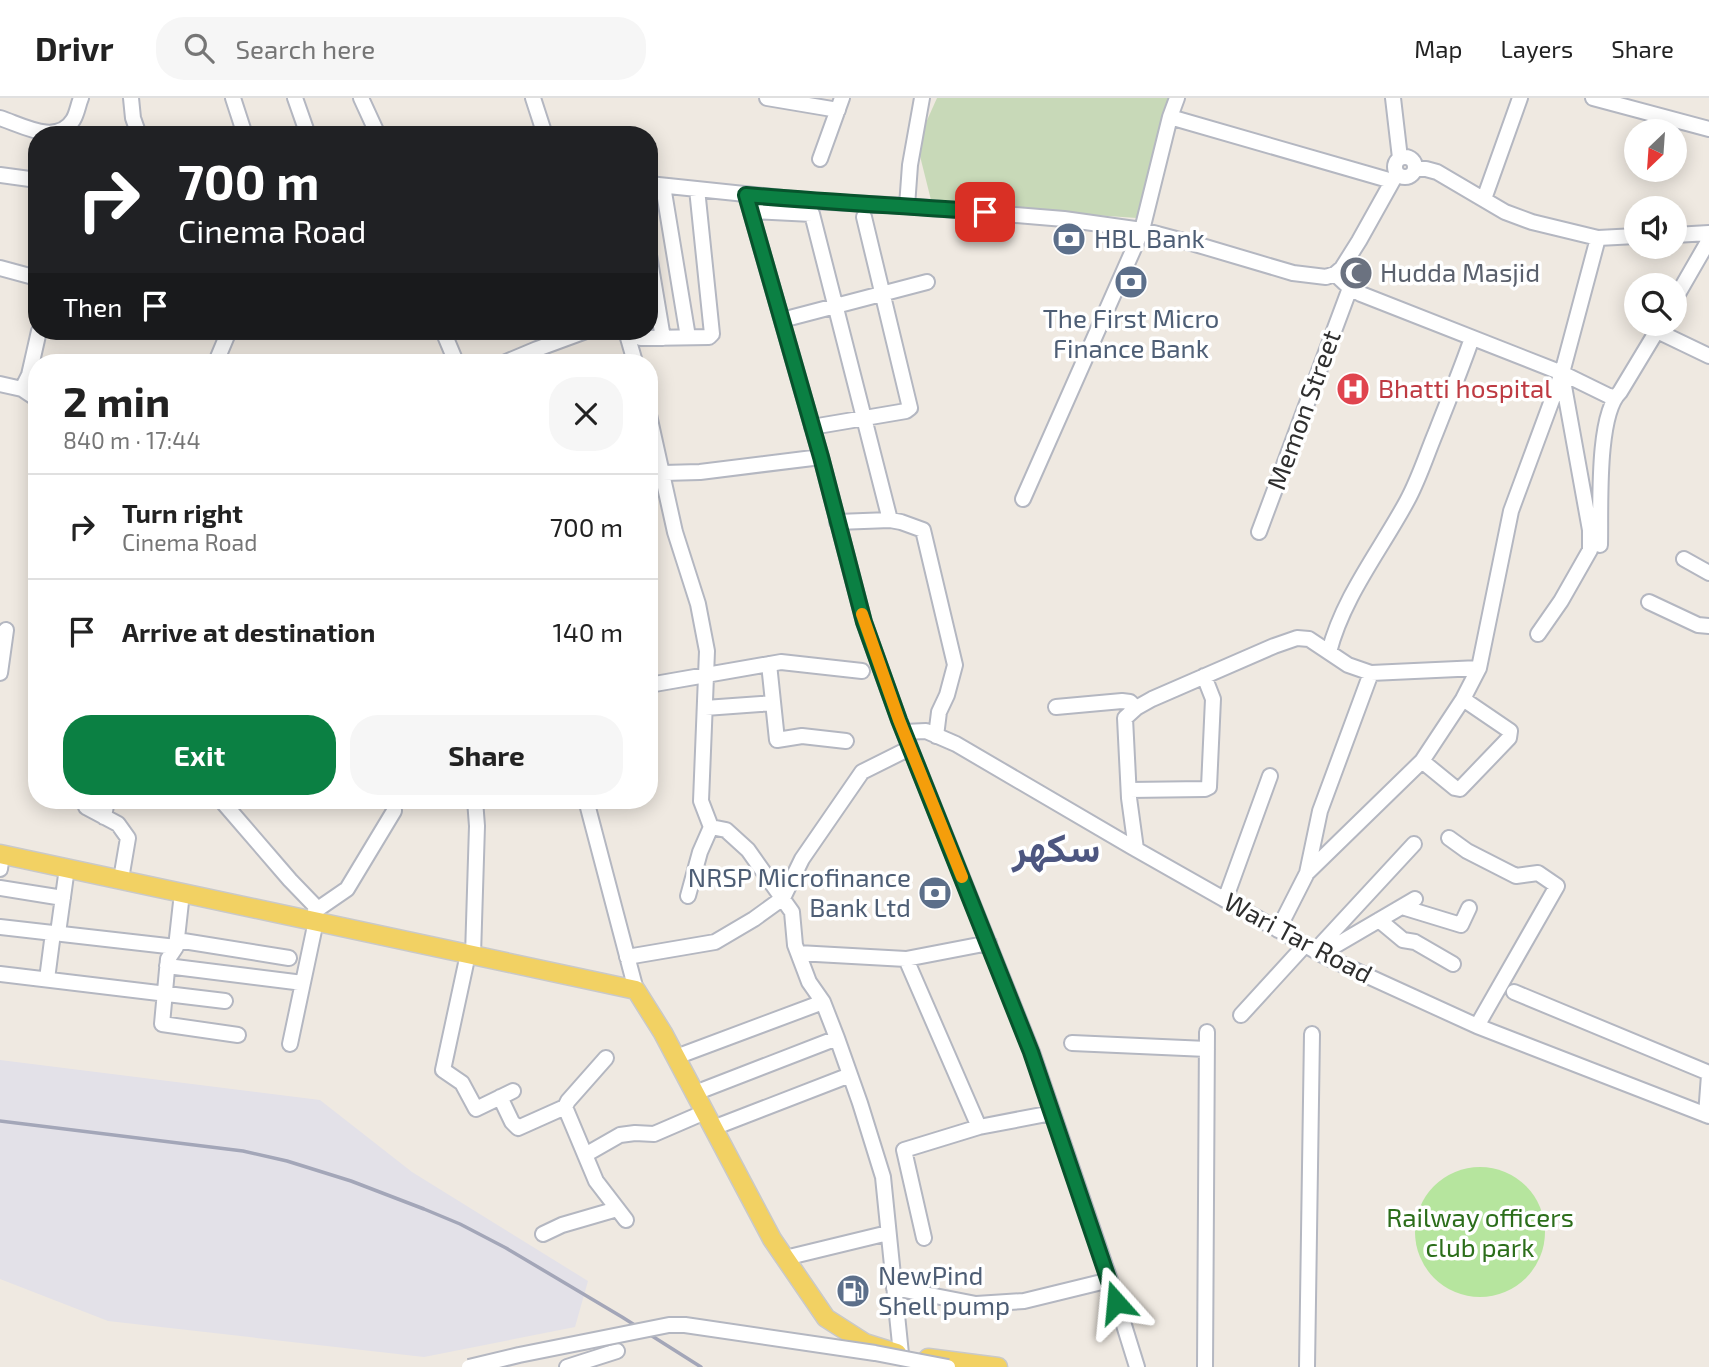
<!DOCTYPE html>
<html lang="en">
<head>
<meta charset="utf-8">
<style>
	body { margin:0; font-family:"Exo 2",Vazirmatn,sans-serif; background:#f6f6f6; color:#222; height:100vh; display:flex; flex-direction:column; font-size:26px; white-space:nowrap }
	* { box-sizing:border-box; margin:0 }
	p { font-size:23px; color:#767676 }
	.icon { flex:none; width:38px; height:38px; fill:none; stroke:currentColor; stroke-width:2; stroke-linecap:round; stroke-linejoin:round }
	.map { position:relative; flex:1; overflow:hidden }
	.side { position:absolute; left:28px; top:256px; width:630px; height:455px; display:flex; flex-direction:column; background:#fff; border-radius:28px; box-shadow:0 4px 18px #0003 }
	.side>* { flex:none }
	.hud { position:absolute; left:28px; top:28px; width:630px; height:214px; border-radius:28px; box-shadow:0 4px 18px #0003; background:#202124; color:#fff; overflow:hidden }
	.needle { width:46px; rotate:205deg }
	.tools { position:absolute; left:1624px; top:21px; display:grid; gap:14px }
	.tools a { display:grid; place-items:center; width:63px; height:63px; border-radius:50%; background:#fff; box-shadow:0 4px 18px #0003; font-size:35px }
	.pin { position:absolute; display:grid; place-items:center; width:60px; height:60px; color:#fff; margin:-30px; border-radius:14px; box-shadow:0 4px 10px #0006 }
	.me { position:absolute; width:77px; margin:-38px; rotate:342deg; stroke-linejoin:round; filter:drop-shadow(0 0 5px #0008) }
	.turn { display:flex; align-items:center; gap:24px; height:147px; padding:0 35px; font-size:32px }
	.turn .icon { width:91px; height:91px; stroke-width:2.5 }
	.turn b { display:block; font-size:49px; line-height:60px }
	.then { display:flex; align-items:center; height:66px; padding:0 35px; background:#0003; gap:14px; font-size:26px }
	.round { display:grid; place-items:center; flex:none; width:74px; height:74px; border-radius:28px; background:#f6f6f6 }
	.summary { display:flex; align-items:center; justify-content:space-between; height:119px; padding:0 35px }
	h1 { font-size:42px; font-weight:700; line-height:52px }
	.primary-button { display:flex; gap:14px; margin-top:auto; padding:14px 35px }
	.primary-button a { flex:1; height:80px; border-radius:28px; background:#0b8043; color:#fff; font-size:28px; font-weight:700; line-height:80px; text-align:center }
	.primary-button a+a { background:#f6f6f6; color:#222 }
	ul { padding:0; list-style:none }
	li { display:flex; align-items:center; gap:21px; height:105px; padding:0 35px; border-top:2px solid #e0e0e0 }
	li div { flex:1 }
	li b { display:block; font-size:26px }
	li em { font-style:normal }
	header { display:flex; align-items:center; gap:42px; box-sizing:border-box; height:98px; padding:0 35px; background:#fff; border-bottom:2px solid #e0e0e0 }
	header strong { font-size:33px }
	nav { display:flex; gap:38px; margin-inline-start:auto; font-size:24px }
	.search { width:490px; height:63px; background:#f6f6f6; display:flex; align-items:center; gap:18px; box-sizing:border-box; padding:0 24px; border-radius:28px; color:#767676; font-size:26px }
	.map>svg:first-child { display:block }
	.industrial { fill:#e3e1e8 }
	.green { fill:#b6e59e }
	.cemetery { fill:#c8d9b8 }
	.lines { fill:none; stroke-linecap:round; stroke-linejoin:round }
	.minor-casing { stroke:#b4b7c1; stroke-width:18 }
	.major-casing { stroke:#c9c9c9; stroke-width:21 }
	.minor { stroke:#fff; stroke-width:14 }
	.major { stroke:#f2d163; stroke-width:18 }
	.rail { stroke:#a3a6b8; stroke-width:3.5 }
	.minor-bridge-casing { stroke:#b4b7c1; stroke-width:18; stroke-linecap:butt }
	.minor-bridge { stroke:#fff; stroke-width:14 }
	.route-casing { stroke:#07532c; stroke-width:18 }
	.route { stroke:#0b8043; stroke-width:12 }
	.slow { stroke:#f59e0b; stroke-width:12 }
	.labels { text-anchor:middle; stroke-width:7; stroke-linejoin:round; paint-order:stroke }
	.service-label { font-size:26px; fill:#4e5e75; stroke:#fff; text-anchor:start }
	.worship-label { font-size:26px; fill:#5b616d; stroke:#fff; text-anchor:start }
	.health-label { font-size:26px; fill:#be3a42; stroke:#fff; text-anchor:start }
	.street-label { font-size:26px; fill:#2e2e2e; stroke:#fff }
	.park-label { font-size:26px; fill:#2c6e1b; stroke:#fff }
	.town-label { font-size:40px; font-weight:bold; fill:#4d5680; stroke:#fff }
</style>
</head>
<body>
<header>
<strong>Drivr</strong>
<div class="search"><svg class="icon" aria-label="search" viewBox="0 0 24 24"><circle cx="10" cy="10" r="6"/><path d="M15 15l6 6"/></svg>Search here</div>
<nav><a>Map</a><a>Layers</a><a>Share</a></nav>
</header>
<div class="map">
<svg width="1709" height="1269" viewBox="0 0 1709 1269">
	<rect width="100%" height="100%" fill="#efe9e1"/>
	<path class="industrial" d="M0,962L320,1002L412,1074L588,1183L575,1229L424,1259L108,1223L0,1181Z"/>
	<path class="green" d="M1415 1134a65 65 0 1 1 130 0a65 65 0 1 1-130 0Z"/>
	<path class="cemetery" d="M937,0H1171L1137,120L932,106L920,58V38Z"/>
	<g class="lines">
		<defs>
			<path id="minor" d="M131,0L133,20L139,37
				M233,0L245,37
				M295,0L308,37
				M361,0L378,37
				M533,0L545,37
				M767,0L838,12
				M1393,0L1400,60
				M1593,0L1709,31
				M1170,19L1392,83
				M0,20C22,27 57,48 73,22C77,16 78,7 81,0
				M1395 69a10 10 0 1 1 20 0a10 10 0 1 1-20 0Z
				M820,61L842,0
				M1416,71H1426L1437,74L1505,114L1532,124L1598,140L1636,138
				M0,77L37,82
				M649,86L812,103L907,108L1064,121L1142,132L1195,146L1293,175L1326,179L1335,176L1342,170L1359,143L1397,75
				M663,88L688,239
				M746,97L821,359L864,524L899,622L1032,954L1110,1182L1137,1269
				M1484,101L1520,0
				M907,108L910,67L922,0
				M751,113L812,116L890,422
				M1675,137L1709,135
				M649,157L663,240
				M0,170L37,180
				M1335,176L1350,190L1361,196L1562,275L1611,299L1615,298
				M1675,201L1709,142
				M782,222L927,184
				M443,233L456,264
				M626,233L635,264
				M639,233L641,240H646L709,239L712,236L697,91
				M1657,233L1709,258
				M216,264L229,233
				M506,264L537,251L586,233
				M0,286L22,291L37,301
				M22,291L29,277L39,233
				M649,317L675,434L698,506L707,553L701,703L711,729L700,754L688,798
				M812,329L906,313L910,310L864,119
				M649,379L663,375L700,374L821,359
				M1023,401L1142,132L1170,19L1177,0
				M837,424L890,422L901,424L923,432L955,567L947,597L939,614L936,638
				M1259,434L1350,190
				M1600,447C1601,413 1596,317 1620,294L1661,226
				M1684,461L1709,475
				M1649,504L1698,527L1709,528
				M1538,536L1561,503L1590,452V432L1562,277
				M1329,554C1343,499 1380,453 1407,403C1419,381 1426,358 1436,334C1448,303 1461,272 1472,240
				M769,566L777,642L802,638L846,643
				M0,575L6,532
				M649,587L781,564L862,573
				M1056,609L1122,603L1130,604L1136,610
				M705,610L773,605
				M904,634L926,633L956,646L1132,749L1326,859L1477,928L1709,1018
				M1422,663L1455,690L1460,691L1509,640L1510,633L1463,601
				M1129,692L1205,691L1209,689L1213,601L1204,578
				M221,702L290,782L318,811
				M586,702L636,892
				M86,709L118,726L128,740L121,781
				M104,719L107,702
				M711,729L726,732L748,752L792,814L795,847L809,884L823,904L837,940L860,1005L883,1079L901,1256
				M1449,740L1467,753L1516,778L1538,775L1557,788L1477,928
				M1136,751L1129,700L1125,620L1136,610L1152,601L1274,548L1297,540L1309,541L1348,567L1371,575L1479,570
				M0,771L2,756
				M1307,775L1422,663L1463,601L1479,570L1511,413L1562,275L1598,140
				M0,790L63,800
				M182,795L176,849L168,861L162,926L238,937
				M1225,802L1270,678
				M1402,809L1461,827L1469,810
				M1379,822L1403,842L1415,844L1453,866
				M0,829L176,849
				M1278,832L1307,775L1320,713L1371,575
				M58,835L67,770
				M177,842L289,860
				M1315,853L1414,746
				M798,855L906,861L989,845
				M468,856L443,972L462,985L476,1011L513,993
				M1321,856L1415,801
				M473,857L477,728L475,702
				M627,859L715,844L754,821L783,800L802,761L862,674L910,650
				M906,861L979,1029L1052,1015
				M167,868L303,885
				M0,876L225,903
				M47,881L53,835
				M1514,894L1709,975
				M1241,917L1305,847
				M1072,945L1207,951
				M290,946L316,823L315,813L347,791L394,713L393,702
				M676,959L823,904
				M606,960L568,1003L565,1009L596,1083L626,1122
				M695,995L837,940
				M500,999L512,1024L518,1030L565,1009
				M1706,1017L1709,977
				M713,1030L850,977
				M585,1057L620,1037L635,1035L654,1036L705,1014
				M543,1136L562,1127L617,1111
				M924,1140L904,1052L979,1029
				M785,1160L888,1135
				M894,1190L976,1206L1024,1203L1110,1182
				M567,1269L617,1253
				M1205,1269L1207,934
				M1307,1269L1312,936"/>
			<path id="major" d="M0,756L636,892L663,935L772,1141L826,1220L865,1245L897,1255
				M928,1260L998,1269"/>
		</defs>
		<use href="#minor" class="minor-casing"/>
		<use href="#major" class="major-casing"/>
		<use href="#minor" class="minor"/>
		<use href="#major" class="major"/>
		<path class="rail" d="M0,1023L243,1053L287,1063L351,1083L424,1111L460,1126L506,1150L622,1219L701,1269"/>
		<defs>
			<path id="minor-bridge" d="M469,1269L519,1257L669,1227H685L875,1255L948,1269"/>
		</defs>
		<use href="#minor-bridge" class="minor-bridge-casing"/>
		<use href="#minor-bridge" class="minor-bridge"/>
	</g>
	<g class="lines">
		<defs>
			<path id="route" d="M985,114C906,108 826,104 746,97L821,359L864,524L899,622L1031,954L1116,1204"/>
		</defs>
		<use href="#route" class="route-casing"/>
		<use href="#route" class="route"/>
		<path class="slow" d="M862,516L899,622L962,779"/>
	</g>
	<defs>
		<symbol id="bank-disc" viewBox="-11 -11 22 22"><circle r="9.5" fill="#5c6f8a" stroke="#fff"/><path d="M-6-4H6V4H-6ZM0-2.3a2.3 2.3 0 1 0 0 4.6a2.3 2.3 0 1 0 0-4.6Z" fill="#fff"/></symbol>
		<symbol id="mosque-disc" viewBox="-11 -11 22 22"><circle r="9.5" fill="#6b7280" stroke="#fff"/><path d="M3.5-4.9A6 6 0 1 0 3.5 4.9A5 5 0 1 1 3.5-4.9Z" fill="#fff"/></symbol>
		<symbol id="hospital-disc" viewBox="-11 -11 22 22"><circle r="9.5" fill="#e0444e" stroke="#fff"/><path d="M-5-5h3v3.5h4V-5h3V5h-3V1.5h-4V5h-3Z" fill="#fff"/></symbol>
		<symbol id="fuel-disc" viewBox="-11 -11 22 22"><circle r="9.5" fill="#5c6f8a" stroke="#fff"/><path d="M-5.5-6h7V0h2V4h1.3V-2.5L3-4.5l.8-.8L6-3V5H2.5V1h-1V6h-7ZM-4.2-4.7v3.2H.2V-4.7Z" fill="#fff"/></symbol>
	</defs>
	<g fill-rule="evenodd">
		<use href="#bank-disc" x="1050" y="122" width="38" height="38"/>
		<use href="#mosque-disc" x="1337" y="156" width="38" height="38"/>
		<use href="#bank-disc" x="1112" y="165" width="38" height="38"/>
		<use href="#hospital-disc" x="1334" y="272" width="38" height="38"/>
		<use href="#bank-disc" x="916" y="776" width="38" height="38"/>
		<use href="#fuel-disc" x="834" y="1174" width="38" height="38"/>
	</g>
	<g class="labels">
		<g class="service-label">
			<text x="1094" y="150">HBL Bank</text>
			<text x="1131" y="230" text-anchor="middle">The First Micro<tspan x="1131" dy="30">Finance Bank</tspan></text>
			<text x="911" y="789" text-anchor="end">NRSP Microfinance<tspan x="911" dy="30">Bank Ltd</tspan></text>
			<text x="878" y="1187">NewPind<tspan x="878" dy="30">Shell pump</tspan></text>
		</g>
		<g class="worship-label">
			<text x="1380" y="184">Hudda Masjid</text>
		</g>
		<g class="health-label">
			<text x="1378" y="300">Bhatti hospital</text>
		</g>
		<g class="street-label">
			<text transform="translate(1304 312) rotate(-70)" y="9">Memon Street</text>
			<text transform="translate(1298 840) rotate(28)" y="9">Wari Tar Road</text>
		</g>
		<g class="park-label">
			<text x="1480" y="1129">Railway officers<tspan x="1480" dy="30">club park</tspan></text>
		</g>
		<g class="town-label">
			<text x="1056" y="764">سکھر</text>
		</g>
	</g>
</svg>
<div class="tools">
<a><svg class="needle" viewBox="-14 -14 28 28"><path d="M0-13l5 13h-10z" fill="#e53935"/><path d="M0 13l5-13h-10z" fill="#767676"/></svg></a>
<a><svg class="icon" aria-label="sound" viewBox="0 0 24 24"><path d="M4 9h4l5-4v14l-5-4H4zM17 9q2 3 0 6"/></svg></a>
<a><svg class="icon" aria-label="search" viewBox="0 0 24 24"><circle cx="10" cy="10" r="6"/><path d="M15 15l6 6"/></svg></a>
</div>
<div class="pin" style="left:985px;top:114px;background:#d93025"><svg class="icon" aria-label="arrive" viewBox="0 0 24 24"><path d="M6 21V4h12l-3 4 3 4H6"/></svg></div>
<svg class="me" style="left:1116px;top:1204px" viewBox="-20 -20 40 40"><path d="M0-17L14 15 0 8-14 15z" fill="#0b8043" stroke="#fff" stroke-width="4"/></svg>
<div class="hud">
<div class="turn"><svg class="icon" aria-label="right" viewBox="0 0 24 24"><path d="M7 20v-9h11M14 6l5 5-5 5"/></svg><div><b>700 m</b>Cinema Road</div></div>
<div class="then">Then<svg class="icon" aria-label="arrive" viewBox="0 0 24 24"><path d="M6 21V4h12l-3 4 3 4H6"/></svg></div>
</div>
<section class="side">
<div class="summary"><div><h1>2 min</h1><p>840 m · 17:44</p></div><a class="round"><svg class="icon" aria-label="close" viewBox="0 0 24 24"><path d="M6 6l12 12M18 6L6 18"/></svg></a></div>
<ul>
<li><svg class="icon" aria-label="right" viewBox="0 0 24 24"><path d="M7 20v-9h11M14 6l5 5-5 5"/></svg><div><b>Turn right</b><p>Cinema Road</p></div><em>700 m</em></li>
<li><svg class="icon" aria-label="arrive" viewBox="0 0 24 24"><path d="M6 21V4h12l-3 4 3 4H6"/></svg><div><b>Arrive at destination</b></div><em>140 m</em></li>
</ul>
<div class="primary-button"><a>Exit</a><a>Share</a></div>
</section>
</div>
</body>
</html>
